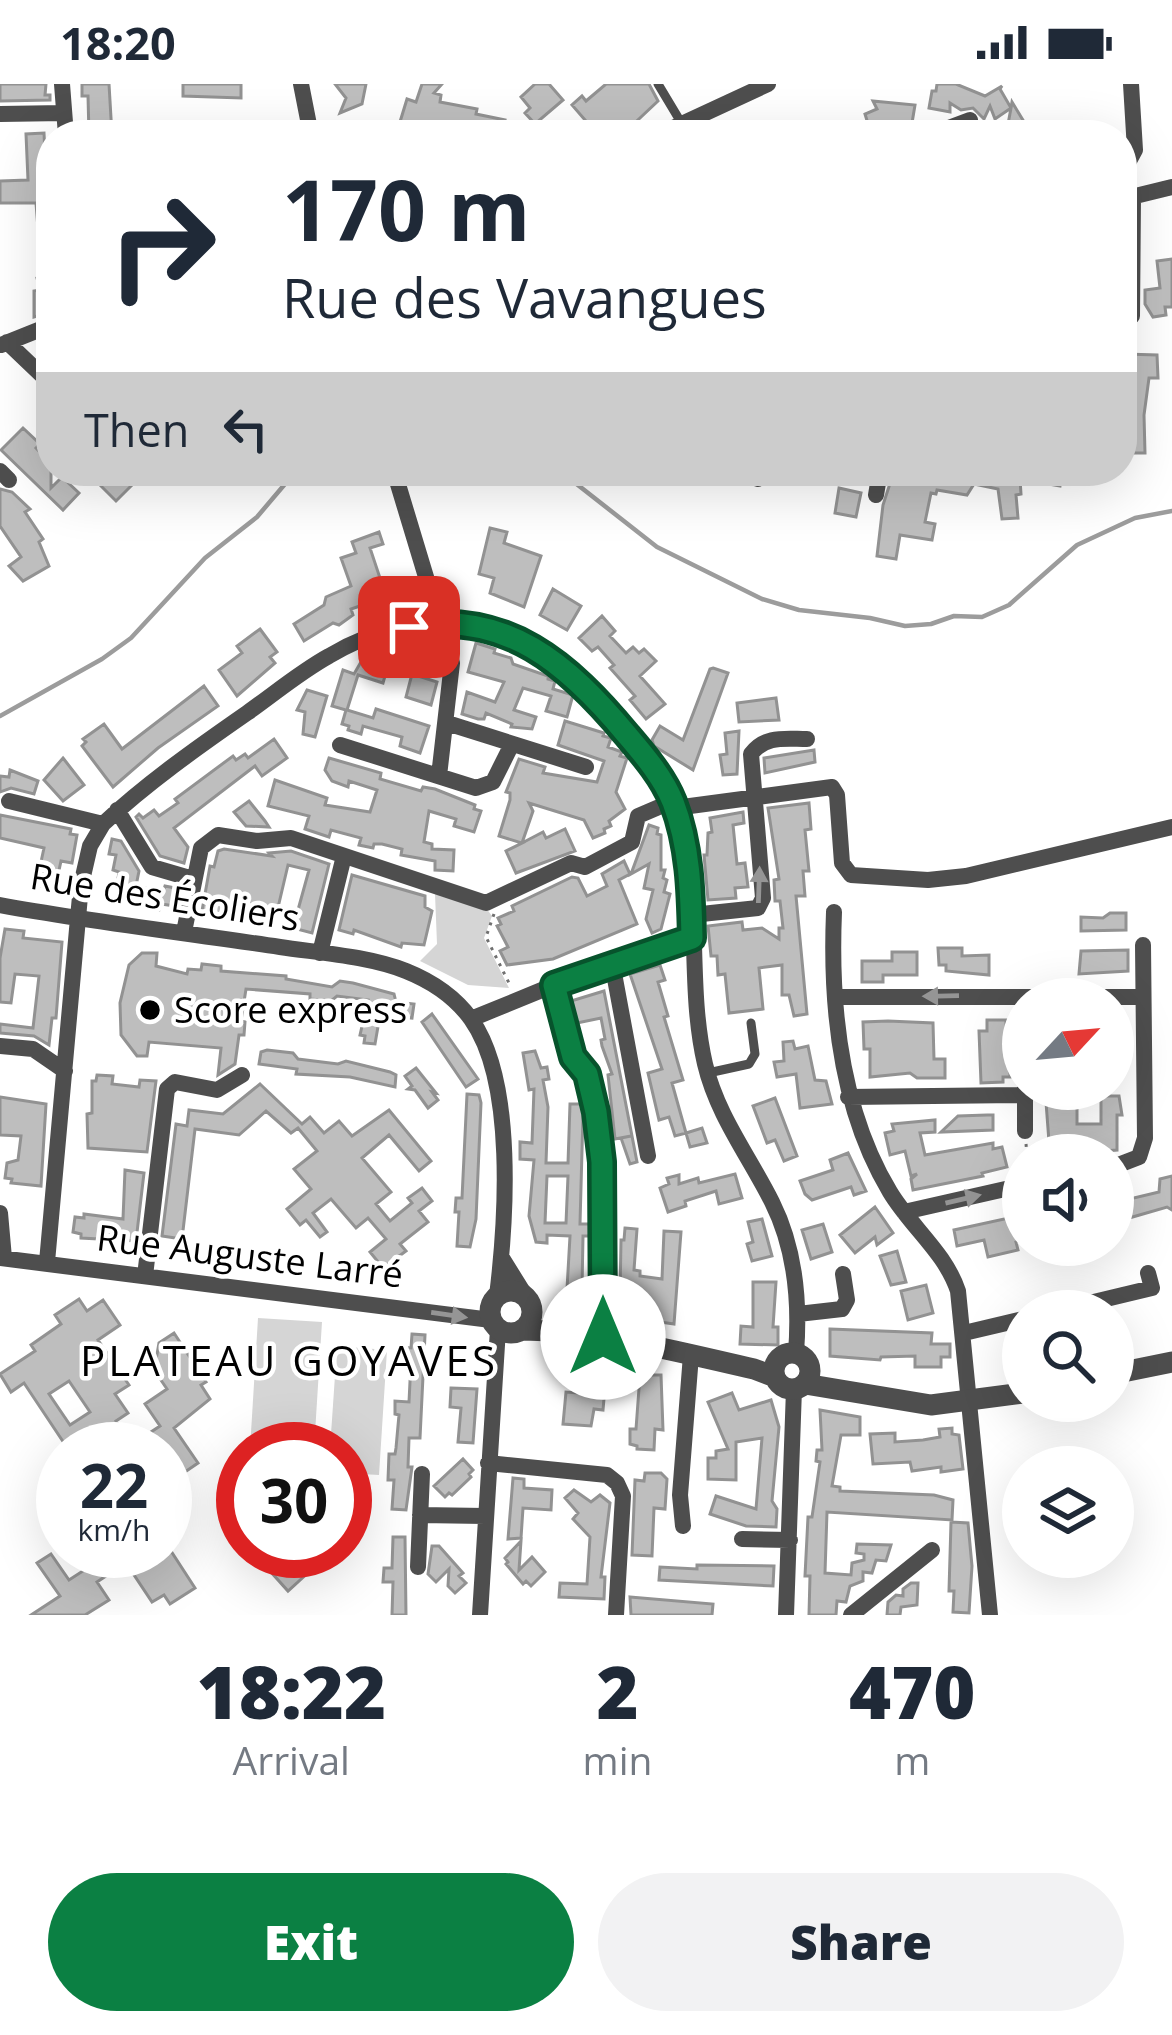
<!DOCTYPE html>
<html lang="en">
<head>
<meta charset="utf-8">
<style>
	body { margin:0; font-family:"Open Sans",sans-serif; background:#f2f2f3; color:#1f2937; height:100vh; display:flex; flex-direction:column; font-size:45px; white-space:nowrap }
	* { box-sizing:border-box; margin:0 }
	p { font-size:39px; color:#747a83 }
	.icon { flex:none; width:66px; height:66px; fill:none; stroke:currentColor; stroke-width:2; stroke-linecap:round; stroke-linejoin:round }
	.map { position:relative; height:1531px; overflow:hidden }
	.panel { display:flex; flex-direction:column; background:#fff; flex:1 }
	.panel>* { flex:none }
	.hud { position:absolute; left:36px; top:36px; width:1101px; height:366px; border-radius:48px; box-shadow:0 12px 48px #0002; background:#fff; color:#1f2937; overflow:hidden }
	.needle { width:78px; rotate:64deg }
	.controls { position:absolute; left:1002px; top:894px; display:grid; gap:24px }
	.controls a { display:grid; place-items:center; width:132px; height:132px; border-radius:50%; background:#fff; box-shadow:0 12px 48px #0002; font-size:60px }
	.speed { position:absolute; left:36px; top:1338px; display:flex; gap:24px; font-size:60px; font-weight:700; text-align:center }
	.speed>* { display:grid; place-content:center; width:156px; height:156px; border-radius:50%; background:#fff; box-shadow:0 12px 48px #0002; line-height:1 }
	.speed small { font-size:30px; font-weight:400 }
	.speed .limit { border:18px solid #d22; background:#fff; color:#111 }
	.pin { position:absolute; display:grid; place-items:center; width:102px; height:102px; color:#fff; margin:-51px; border-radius:24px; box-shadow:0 6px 18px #0006 }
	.me { position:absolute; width:132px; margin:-66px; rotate:0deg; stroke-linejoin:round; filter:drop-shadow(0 0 9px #0008) }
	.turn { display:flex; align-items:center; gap:42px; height:252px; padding:0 48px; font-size:54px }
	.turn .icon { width:156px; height:156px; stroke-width:2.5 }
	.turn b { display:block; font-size:84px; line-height:102px }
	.then { display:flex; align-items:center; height:114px; padding:0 48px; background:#0003; gap:24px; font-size:45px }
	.eta { display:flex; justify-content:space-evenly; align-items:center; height:204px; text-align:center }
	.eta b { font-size:72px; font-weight:800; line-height:84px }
	.button { display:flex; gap:24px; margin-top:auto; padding:24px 48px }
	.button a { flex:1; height:138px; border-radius:72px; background:#0b8043; color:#fff; font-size:48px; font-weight:800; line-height:138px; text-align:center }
	.button a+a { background:#f2f2f3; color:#1f2937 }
	.status { display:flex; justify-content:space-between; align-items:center; height:84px; padding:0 60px; background:#fff; direction:ltr }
	.status svg { height:33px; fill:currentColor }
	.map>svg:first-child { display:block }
	.green { fill:#d5d5d5 }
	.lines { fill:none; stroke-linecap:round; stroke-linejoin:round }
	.stream { stroke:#9c9c9c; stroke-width:4.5 }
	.building { fill:#bebebe; stroke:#929292; stroke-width:3; fill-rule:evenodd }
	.path { stroke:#707070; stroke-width:3; stroke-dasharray:3 6; stroke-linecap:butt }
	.service { stroke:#4e4e4e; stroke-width:9 }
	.minor { stroke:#4e4e4e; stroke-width:16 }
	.tertiary { stroke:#4e4e4e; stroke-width:21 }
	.oneway { fill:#959595 }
	.route-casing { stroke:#07532c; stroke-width:30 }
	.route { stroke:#0b8043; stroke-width:21 }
	.poi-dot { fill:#000; stroke:#fff; stroke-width:4.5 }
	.labels { text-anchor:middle; stroke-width:9; stroke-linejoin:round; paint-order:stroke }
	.street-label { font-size:36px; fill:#000; stroke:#fff }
	.poi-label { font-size:36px; fill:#000; stroke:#fff; text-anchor:start }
	.quarter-label { font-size:42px; letter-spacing:3px; fill:#000; stroke:#fff }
</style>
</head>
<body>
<div class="status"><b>18:20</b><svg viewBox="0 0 49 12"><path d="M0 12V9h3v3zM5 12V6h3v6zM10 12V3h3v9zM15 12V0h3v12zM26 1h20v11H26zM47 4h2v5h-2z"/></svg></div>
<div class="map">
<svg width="1172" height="1531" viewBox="0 0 1172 1531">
	<rect width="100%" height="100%" fill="#fff"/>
	<path class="green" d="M435,810L486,824L492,832L484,854L509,904L468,901L420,877L437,860Z
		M258,1234L322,1238L314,1365H250Z
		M337,1262L387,1266L379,1391L345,1389V1365H330Z"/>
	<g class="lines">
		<path class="stream" d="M560,387L657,463L762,515L799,526L870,534L905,542L931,540L954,532L982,533L1009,521L1077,461L1135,434L1172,427
			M0,632L102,575L131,554L205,474L257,433L296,387"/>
	</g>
	<path class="building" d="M0,0H46L45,11H50V16L0,17Z
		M82,0H109L112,51H89L88,12H82Z
		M183,0H241V14L183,12Z
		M335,0H366L362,20L340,29L346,14Z
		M422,0H442L434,9L441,11L440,18L477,25L476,30L505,36L502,51L453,48L396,51L407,15L416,18Z
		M535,0H549L563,16L535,40L525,29L530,24L521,13Z
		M606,0H649L658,17L624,49L621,45L613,51H598L572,21L582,12L586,17Z
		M937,0H956L985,12L1002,2L1000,5L1011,24L1012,18L1029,46L1021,51H1006L1011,24L995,35L990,22L984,35L973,24L961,26L950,19V28L929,24L932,7H936Z
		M873,17L915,21L910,51H853L869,43L865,30L877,25Z
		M44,49L46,92L51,91V157L39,158L36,119H0V97L28,96L26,50Z
		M1172,175V223H1165L1166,231L1153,233L1145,220V206L1160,204L1157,177Z
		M51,190V228L34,233V207L40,206L37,194Z
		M1124,270L1157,271L1158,294H1149L1144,331L1145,369H1122V350H1130V330L1122,329Z
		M23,344L40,360L36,364L51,380V404L62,393L79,409L63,426L1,366Z
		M86,387H132L139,394L116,417Z
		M894,387L957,391V387H1062L1060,402L1020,395L1021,410L1016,411L1018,434L1002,435L998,405L974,400L967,411L937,406L936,410L931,409L925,438L935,440L932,456L900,451L896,475L877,472L883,421Z
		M839,404L861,409L856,433L835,429Z
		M0,405L12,408L30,425L25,428L43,455L39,458L49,482L23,497L9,482L21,473L0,442Z
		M490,444L507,448L504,459L541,472L524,523L490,509L494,494L479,490Z
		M379,448L383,460L370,464L381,497L376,500L381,515L351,525L353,531L339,541L333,539L304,557L294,540L324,521L326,513L351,502L341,474L356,469L352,458Z
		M553,505L581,522L567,546L540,531Z
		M602,532L615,547L610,552L626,569L633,563L639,569L644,565L656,577L640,592L665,620L646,635L630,616L635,612L610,584L614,581L598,563L592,567L579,554Z
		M260,545L277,568L270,573L275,579L237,612L219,586L242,569L237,562Z
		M403,559L435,565V578L421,573L417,586L390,577L396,560Z
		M476,559L495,565L494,569L511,574L513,580L548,592V595L555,597L553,605L573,611L567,633L546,627L551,612L523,604L514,626L536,633L532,645L511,643L512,640L486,629L484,635H478L462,630L467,608L495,618L504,598L468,588Z
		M365,571L389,578L383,599L358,591L347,626L373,634L376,625L429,642L420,669L400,662L402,653L363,642L361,650L348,646L349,642L342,640L346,626L332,622L343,586L354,590Z
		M713,584L728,589L693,686L654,662L652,656L660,642L683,656L710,585Z
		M412,590L437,598L431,621L406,613Z
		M204,602L218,622L158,664L113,703L82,662L86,658L83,655L104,640L122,665Z
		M307,606L327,612L315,653L303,650L305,628L297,626Z
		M776,614L779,636L739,638L737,619Z
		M565,637L604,649L603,652L611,654L608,663L622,668L620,672L627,674L616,708L625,725L609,737L611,742L604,745L605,749L593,754L584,736L529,719L533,727L522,759L543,748L546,754L565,745L575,767L516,789L506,767L522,759L499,752L510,716V709L506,708L519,675L545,683L543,689L597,698L604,677L558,661Z
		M739,647L737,690L723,691L720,671L727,670L725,649Z
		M274,655L287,674L262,692L255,682L174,744L188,763L184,779L160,772L136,733L139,730L143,734L154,726L159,732L178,719L175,715L233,672L236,676L245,670L248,674Z
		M814,666L815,678L765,689L764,674Z
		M63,674L84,701L63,717L44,696Z
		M329,674L381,689L380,695L421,707L423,703L435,705L475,721L474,725L481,727L474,748L454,742L456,735L429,727L424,758L432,760V765L454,766L453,787L435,786V777L401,771L402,765L382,760H374L373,764L359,761L361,754L331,746L329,753L305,745L309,732L268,722L275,696L327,714L325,721L370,728L377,706L349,697L348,703L332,697L325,686Z
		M10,686L38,697L34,710L11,704L0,708V692L9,693Z
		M249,717L265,737L269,743L246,742L234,728Z
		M809,719L811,745L805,746L809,787H803L805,812H796L807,930L794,932L789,911H782V881L759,884L763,925L729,929L725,890L718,891L717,872H711L708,842L742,838L743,846L762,844L779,855V844H783L780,817H775L774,796L779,795L768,724Z
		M743,728L744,739L733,741L737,780L745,779L748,803L735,804L736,814L708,816L704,771H707L708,749L712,748L710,734Z
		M0,731L71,745L70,750L77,751L72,779L61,777L55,805L36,801L44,764L0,754Z
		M649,741L658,744L657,750L661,751V786H665L663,794L667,796L664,808L670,810L661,845L652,849L646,835L653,806L644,804L649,780L631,790Z
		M112,755L121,757L139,787L136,802L163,808L165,802L180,805L175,822L161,820L159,826L120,816L123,802L117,801L119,788L113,786L116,771L109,770Z
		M224,765L272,772L269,769L291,767L329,780L312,849L293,844L309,786L288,781L276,832L254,830L245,835L232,832L231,835L202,827L210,782L214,783L218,767Z
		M624,777L630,790L619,796L637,840L553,875L507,881L500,867L508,863L497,842L501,840L498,834L514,827L512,822L572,793L578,794L587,812L607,802L602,790Z
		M352,791L425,812V823L432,827L424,861L402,859L401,863L354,846L353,850L339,846Z
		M1110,829H1126V846L1081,847V833L1103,834Z
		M5,845L24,847L23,854L62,858L56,934H52L49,961L34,952L0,949V940L33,944L39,892L15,890L11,919L0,918V874Z
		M938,864H962V872L989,871V891L946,887V881H939Z
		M1128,866V887L1079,890L1081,867Z
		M892,868H917V891H883V898H862V877H892Z
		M142,869H157L156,882L187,890L188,885L201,886L202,880L221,882V887L286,892V895L332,903L340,897L353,899L394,910L396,918L414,920L412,934L380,931L375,960L364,959L365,952L360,951L368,916L337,912L331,917L310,915V910L246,905L241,937L245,938L244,951H239L235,980L218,991L221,964L149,958L147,972H137L121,951L120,919L129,881Z
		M660,881L665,896L658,898L668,932L664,933L683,996L672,999L686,1049L702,1044L707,1059L690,1063L686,1049L675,1052L669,1033L659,1036L648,989L662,985L630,890Z
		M604,907L637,1078L630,1080L621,1054L631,1052L615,1055L608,991L612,990L602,962L601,956L605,955L601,934L577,939L571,917Z
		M432,930L478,995L466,1003L422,938Z
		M987,936H1006V975H1010V993H1003V998L981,999L979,947H987Z
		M888,937L933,939L934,975H945V994H917L910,989L870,993V965H864L863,938Z
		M793,957L795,965L808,962L815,996L826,997L832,1020L800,1024L796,990L777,993L774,978L784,977L783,958Z
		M267,966L293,969L298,975L338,980L346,977L390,988L396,991L395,1003L350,993L296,990L297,985L259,980L261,968Z
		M535,967L541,984L547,983L549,995L543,996L548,1023L546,1079H568L570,1020H581L583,1030L580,1140H590V1152H583L582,1205H567L570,1152L547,1151V1159L536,1158L529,1132L534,1076L520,1075V1058L532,1059L534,1005L529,1006L523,969ZM547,1092H568L566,1139H545Z
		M416,984L436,1009L432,1008L438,1016L428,1024L415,1006L408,1005L412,1002L405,992Z
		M97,991L113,992L112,1000L139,1003L140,996L156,997L147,1068L88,1064L87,1030L92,1029V997H96Z
		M260,1000L302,1040L310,1033L324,1049L339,1037L352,1052L389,1026L431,1077L419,1087L389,1051L362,1074L391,1108L376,1120L390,1137L412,1119L408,1114L422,1104L432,1117L419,1127L428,1138L400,1160L406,1167L383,1184L370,1168L386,1155L368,1134L356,1144L331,1115L313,1129L327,1148L320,1153L306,1136L300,1141L287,1125L311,1105L294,1085L317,1067L298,1044L291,1049L266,1027L239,1051L195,1045L182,1155L162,1152L176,1040L187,1042L189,1026L223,1030Z
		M1045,1005H1058L1059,1014H1077V1040H1101V1012H1119L1122,1031H1117V1066L1050,1071Z
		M467,1010L479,1011L481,1019L476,1135L470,1163L457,1162L459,1128H455L456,1114H462Z
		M0,1013L46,1020L41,1102L11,1099L12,1095L5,1094L7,1079L18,1076L21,1052L0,1051Z
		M775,1014L797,1072L784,1077L775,1056L767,1059L753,1022Z
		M987,1031H993V1046L941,1048L958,1032Z
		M935,1036V1048L920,1049L925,1071L993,1059V1065L1002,1063L1007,1083L982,1089L983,1092L913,1106L911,1095L917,1090L911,1092L905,1067L890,1071L885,1049L894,1047L892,1040Z
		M848,1069L866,1107L854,1111L851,1103L812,1116L805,1110L800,1097L833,1086L830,1076Z
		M125,1086L144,1089L136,1157L81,1154V1150L73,1148L75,1133L84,1134V1130L123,1135Z
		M735,1090L742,1114L719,1120L716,1107L685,1117L686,1122L668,1128L660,1104L669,1100L667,1094L679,1091V1100L698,1094L699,1099Z
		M1172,1092V1126L1167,1123L1129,1134L1125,1116L1159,1108L1160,1095Z
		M875,1123L893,1149L877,1161L875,1153L855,1169L840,1151Z
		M1023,1131V1156L1016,1158L1018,1166L988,1173L984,1156L957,1162L954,1146Z
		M762,1135L772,1172L752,1177L747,1160L753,1158L748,1138Z
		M823,1140L832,1168L811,1175L802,1146Z
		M625,1144L637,1145L634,1186L640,1187V1192L662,1195L664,1147L681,1148L674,1240L619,1232L616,1211H620L621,1156H624Z
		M897,1167L906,1198L891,1201L880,1172Z
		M753,1198H776L773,1243H778V1261L740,1260L741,1242L753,1243Z
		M926,1201L933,1229L908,1236L901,1207Z
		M79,1215L87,1227L103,1216L120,1241L98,1256L129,1301L115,1310L128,1329L116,1337L119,1342L86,1365L82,1360L68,1365L24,1299L11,1308L0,1290L35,1267L31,1261L61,1240L55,1231ZM69,1297L90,1328L70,1341L49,1310Z
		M830,1245L932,1249L931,1260H950V1273H941V1283H915V1272L881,1273L880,1276L830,1272Z
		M174,1249L206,1298L201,1301L210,1315L174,1344L198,1379L185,1388L170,1365H125L160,1342L145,1320L167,1305L150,1280L156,1276L159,1259Z
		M412,1250L425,1251L420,1354H409L408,1383H412L406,1426L392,1425L394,1396H388L389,1370H395L396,1364L399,1331L395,1330V1317L409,1318L411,1277H397L398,1263L411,1264Z
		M640,1291H661L663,1346L655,1345L654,1366L637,1365V1362L630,1360V1345H636Z
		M605,1303L603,1326L594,1325L591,1342L563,1340L566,1308L579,1309Z
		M451,1304L477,1305L473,1359L458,1358L461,1324L450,1323Z
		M732,1309L739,1326L771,1316L779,1343L772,1417L777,1425L776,1443L746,1442L710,1430L716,1412L756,1425L762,1354L736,1358V1396L708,1395V1374H716V1367L728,1365L708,1318Z
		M820,1326L860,1333V1351H841L832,1402L840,1403V1407L934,1411L953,1416L952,1436L827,1428L825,1489L851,1491L852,1479L864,1476V1470L856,1469L857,1460L891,1461L886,1477L876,1476L872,1489L863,1488V1497L850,1502L846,1518L837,1517L836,1531H809L810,1492H805L808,1433H812L820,1378L816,1377L817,1366H822Z
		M952,1344V1350L959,1351L963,1385L941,1388V1383L912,1387L910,1378L873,1380L870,1350L895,1349V1358L923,1356L940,1353L939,1345Z
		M463,1375L473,1386L469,1390L471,1393L452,1411L449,1409L445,1413L434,1402Z
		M645,1389H661L667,1395L665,1425L654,1424L652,1472L632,1471L635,1396L644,1397Z
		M513,1394L524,1395V1404L552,1406L551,1426L523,1424L521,1454L508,1455Z
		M574,1406L591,1418L600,1411L610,1419L601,1493H605L604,1515L559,1513L560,1499L587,1500L590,1453L573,1435L578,1429L565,1414Z
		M951,1438L968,1439L972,1482L969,1529L953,1528L954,1507H949Z
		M393,1453H405L406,1531H392L393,1498H383L384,1484H392Z
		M521,1457L519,1486L532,1473L545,1488L531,1502L526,1497L523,1500L506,1480L508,1478L505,1474Z
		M432,1462H439L463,1489L459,1492L466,1499L455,1509L448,1502L449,1485L436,1498L428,1490Z
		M130,1467H145L153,1479L171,1467L195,1504L170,1520L164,1511L152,1518L130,1485L124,1488L116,1476Z
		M252,1467H314L322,1476L288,1507Z
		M51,1470L69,1496L106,1472L115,1486L97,1498L109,1516L85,1531H31L60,1512L37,1479Z
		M697,1481L774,1482L773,1502L659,1496L660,1483L697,1485Z
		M911,1499H918L917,1521L901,1523L900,1531H887L888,1518L896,1511L903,1512V1505Z
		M630,1513L713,1520L712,1531H631Z"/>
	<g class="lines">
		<path class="path" d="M494,830L486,853L511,903
			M1026,1060L1027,1071"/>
		<path class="service" d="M658,0L682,40
			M708,989L749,980L755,970L751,939"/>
		<path class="minor" d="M62,0L66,51
			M301,0L311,51
			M0,30L64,29
			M658,51L768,0
			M930,51L970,36
			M1122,90L1135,66L1131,0
			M1123,115L1172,103
			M1132,232L1133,113
			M7,258L51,300
			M1,261L51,241
			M0,387L9,396
			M394,387L452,579L439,692
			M758,395L759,387
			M876,411L880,387
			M447,639L586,683
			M340,661L476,704L493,698L512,660
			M9,717L103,740
			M675,724L832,703L837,711L842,779L851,791L928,796L966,792L1172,743
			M117,726L152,783L193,795
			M0,821C93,838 187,849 280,863C320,869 368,872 406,887C431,897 455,913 471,935C516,998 506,1138 497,1212
			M834,828C830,923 840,1025 890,1108C911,1143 945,1168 958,1207L990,1531
			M692,831L758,824L763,814L751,670C765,651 785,655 807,655
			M184,848L201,764L218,751L257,757L291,754L486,819L571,779L585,783L632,758L638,732L673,717
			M320,869L344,772
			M613,884L648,1072
			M554,901L573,973L587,990L596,1028L603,1078V1254
			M836,913H1142
			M471,935L554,901L693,854
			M0,962L33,965L65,987
			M1025,1006V1047
			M848,1013L1025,1011
			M1113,1083L1139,1073L1145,1054L1143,861
			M904,1128L1023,1101
			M0,1129L4,1174
			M0,1174L491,1236
			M502,1174L525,1211
			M47,1178L81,801L90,762L103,740C147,699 198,663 247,629C274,610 300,588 329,572C423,516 527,535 599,617C625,648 659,680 674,719C705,801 685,894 705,980C717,1031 749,1072 772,1118C795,1164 800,1218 796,1269
			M145,1192L167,1005L175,998L217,1006L242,991
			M1056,1227L1152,1204L1148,1189
			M798,1230L842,1225L847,1216L843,1190
			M964,1249L1023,1235
			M488,1379L607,1391L617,1399L623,1412L616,1531
			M420,1431L485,1432
			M683,1442L680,1411L691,1271
			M742,1455L790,1456
			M418,1483L422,1390
			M480,1531L498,1245
			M786,1531L794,1305
			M851,1531L932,1466"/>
		<path class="tertiary" d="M490 1228a21 21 0 1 1 42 0a21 21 0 1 1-42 0Z
			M523,1246C601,1247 678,1268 754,1285L775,1293
			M774 1287a18 18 0 1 1 36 0a18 18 0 1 1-36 0Z
			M1113,1290L1172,1278
			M805,1300L931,1321L1023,1309"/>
	</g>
	<defs><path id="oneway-solid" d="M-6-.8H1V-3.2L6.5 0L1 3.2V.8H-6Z" transform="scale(3)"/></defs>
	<g class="oneway">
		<use href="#oneway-solid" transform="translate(759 801) rotate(-88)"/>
		<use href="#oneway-solid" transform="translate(941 912) rotate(179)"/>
		<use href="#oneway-solid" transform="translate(963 1115) rotate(-13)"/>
		<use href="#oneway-solid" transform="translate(449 1231) rotate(8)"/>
	</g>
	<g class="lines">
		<defs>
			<path id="route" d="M409,543C506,525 569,581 627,651C644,671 663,693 673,718C690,762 691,809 692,854L554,901L573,973L587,990L596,1028L602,1078L603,1253"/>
		</defs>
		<use href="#route" class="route-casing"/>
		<use href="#route" class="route"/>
	</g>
	<circle class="poi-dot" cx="150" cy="926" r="12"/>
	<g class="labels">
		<g class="street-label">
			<text transform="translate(165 813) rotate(9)" y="13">Rue des Écoliers</text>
			<text transform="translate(250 1172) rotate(7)" y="13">Rue Auguste Larré</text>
		</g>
		<g class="poi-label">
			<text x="174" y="939">Score express</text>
		</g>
		<g class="quarter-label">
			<text x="289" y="1292">PLATEAU GOYAVES</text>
		</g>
	</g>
</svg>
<div class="controls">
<a><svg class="needle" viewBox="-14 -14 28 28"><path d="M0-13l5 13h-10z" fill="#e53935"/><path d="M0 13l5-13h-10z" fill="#747a83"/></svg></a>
<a><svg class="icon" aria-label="sound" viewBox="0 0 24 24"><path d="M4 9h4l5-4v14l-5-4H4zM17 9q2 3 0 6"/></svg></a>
<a><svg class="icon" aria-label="search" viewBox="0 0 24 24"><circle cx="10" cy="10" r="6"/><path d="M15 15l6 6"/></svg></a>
<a><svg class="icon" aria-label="layers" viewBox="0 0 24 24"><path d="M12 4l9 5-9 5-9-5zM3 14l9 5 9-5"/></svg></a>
</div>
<div class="speed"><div>22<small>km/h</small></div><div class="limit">30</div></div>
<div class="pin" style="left:409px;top:543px;background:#d93025"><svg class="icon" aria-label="arrive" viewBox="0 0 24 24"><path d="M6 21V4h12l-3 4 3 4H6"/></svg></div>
<svg class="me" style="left:603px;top:1253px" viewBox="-20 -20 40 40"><circle r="19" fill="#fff"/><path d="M0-13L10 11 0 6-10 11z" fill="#0b8043"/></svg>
<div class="hud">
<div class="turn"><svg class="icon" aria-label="right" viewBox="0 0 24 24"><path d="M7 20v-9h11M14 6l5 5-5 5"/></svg><div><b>170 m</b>Rue des Vavangues</div></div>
<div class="then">Then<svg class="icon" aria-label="left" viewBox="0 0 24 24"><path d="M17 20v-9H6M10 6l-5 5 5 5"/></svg></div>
</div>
</div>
<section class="panel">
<div class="eta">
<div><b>18:22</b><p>Arrival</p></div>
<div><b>2</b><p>min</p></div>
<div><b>470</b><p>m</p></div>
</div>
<div class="button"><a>Exit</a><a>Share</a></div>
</section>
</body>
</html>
